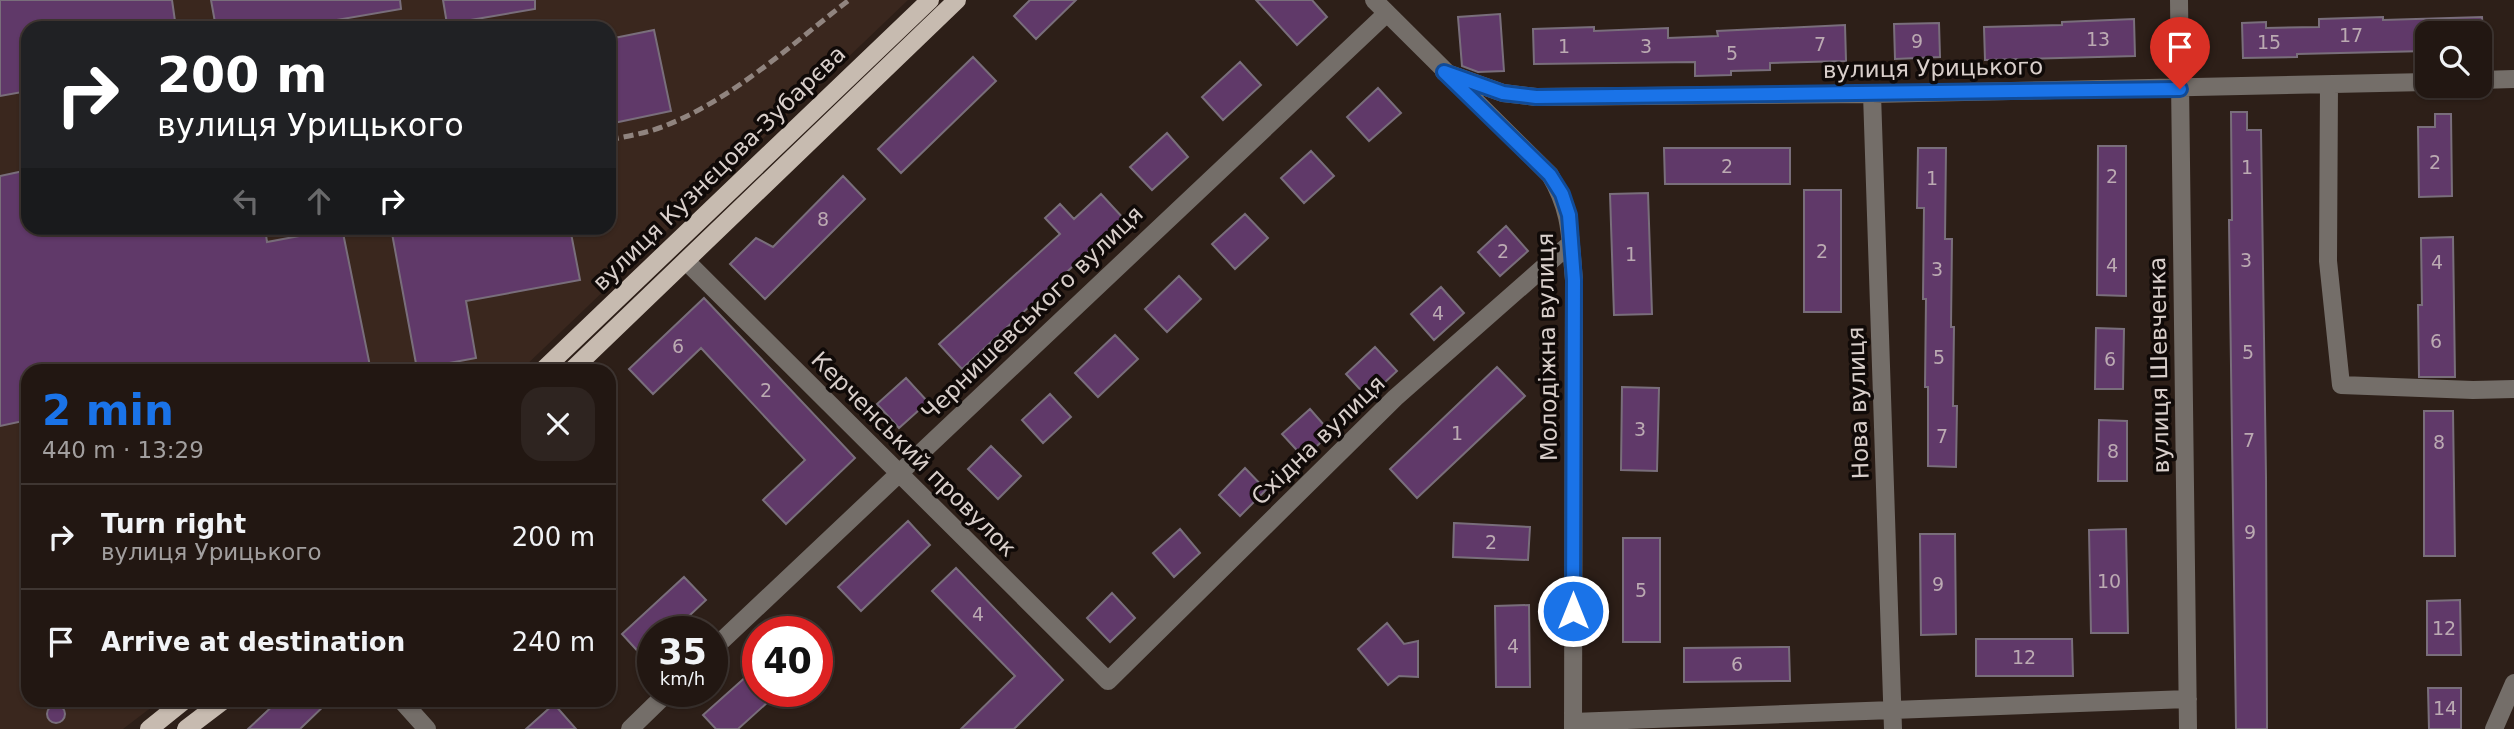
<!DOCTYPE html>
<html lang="en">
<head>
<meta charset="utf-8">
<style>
	body { margin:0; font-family:"DejaVu Sans",sans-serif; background:#2e2420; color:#f1f3f6; height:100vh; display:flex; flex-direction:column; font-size:26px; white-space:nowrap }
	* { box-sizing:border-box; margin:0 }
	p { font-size:23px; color:#a29f9f }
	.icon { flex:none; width:38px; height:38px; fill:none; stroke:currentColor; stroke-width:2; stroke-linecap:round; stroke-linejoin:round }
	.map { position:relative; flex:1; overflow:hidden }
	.drawer { position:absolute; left:21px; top:364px; width:595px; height:343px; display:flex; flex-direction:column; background:#221712; border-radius:21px; box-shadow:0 2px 5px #0004,0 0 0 2px #3f3632 }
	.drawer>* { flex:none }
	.top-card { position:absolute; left:21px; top:21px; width:595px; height:214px; border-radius:21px; box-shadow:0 2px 5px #0004,0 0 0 2px #3f3632; background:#202124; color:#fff; overflow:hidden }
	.fabs { position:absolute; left:2415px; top:21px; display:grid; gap:14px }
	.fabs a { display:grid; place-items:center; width:77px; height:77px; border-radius:14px; background:#221712; box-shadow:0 2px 5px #0004,0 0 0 2px #3f3632; font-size:35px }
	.speed { position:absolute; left:637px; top:616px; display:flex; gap:14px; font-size:35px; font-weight:700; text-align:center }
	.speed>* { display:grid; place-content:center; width:91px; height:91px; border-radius:50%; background:#221712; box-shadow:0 2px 5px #0004,0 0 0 2px #3f3632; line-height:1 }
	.speed small { font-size:18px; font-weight:400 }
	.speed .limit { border:10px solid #d22; background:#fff; color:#111 }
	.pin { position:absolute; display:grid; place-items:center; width:60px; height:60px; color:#fff; margin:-72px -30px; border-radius:50% 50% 50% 0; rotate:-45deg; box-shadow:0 0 7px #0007 }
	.pin .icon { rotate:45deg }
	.me { position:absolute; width:77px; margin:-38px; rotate:0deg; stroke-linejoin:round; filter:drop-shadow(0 0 5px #0008) }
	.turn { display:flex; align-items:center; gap:24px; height:147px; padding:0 21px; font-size:32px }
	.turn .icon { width:91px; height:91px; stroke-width:2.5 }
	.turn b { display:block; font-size:49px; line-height:60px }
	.lanes { display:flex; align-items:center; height:66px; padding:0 21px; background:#0003; justify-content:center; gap:35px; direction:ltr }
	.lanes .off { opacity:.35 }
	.round { display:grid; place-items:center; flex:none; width:74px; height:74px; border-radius:21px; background:#2e2420 }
	.head { display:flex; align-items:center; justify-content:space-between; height:119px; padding:0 21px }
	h1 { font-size:42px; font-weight:700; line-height:52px; color:#1a73e8 }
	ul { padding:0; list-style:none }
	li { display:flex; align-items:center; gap:21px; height:105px; padding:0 21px; border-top:2px solid #3f3632 }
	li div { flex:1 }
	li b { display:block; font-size:26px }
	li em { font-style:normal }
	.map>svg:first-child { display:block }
	.built { fill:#3a271e; fill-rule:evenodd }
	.building { fill:#603969; stroke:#796e7b; stroke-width:2 }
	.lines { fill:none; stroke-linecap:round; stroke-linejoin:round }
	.minor { stroke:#746e69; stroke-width:18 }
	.major { stroke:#c7bbb0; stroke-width:18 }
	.rail { stroke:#90847f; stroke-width:5; stroke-dasharray:10 5; stroke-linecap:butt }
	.route-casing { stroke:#114b97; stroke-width:18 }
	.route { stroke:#1a73e8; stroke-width:12 }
	.labels { text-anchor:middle; stroke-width:7; stroke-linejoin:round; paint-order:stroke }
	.number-label { font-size:19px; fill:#bbaab2 }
	.street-label { font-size:23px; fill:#d9cfcb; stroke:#100a08 }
</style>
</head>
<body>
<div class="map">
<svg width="2514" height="729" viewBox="0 0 2514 729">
	<rect width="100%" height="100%" fill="#2d1f18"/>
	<path class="built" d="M0,0H908L520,371H28V700H161L123,729H0ZM28,28H609V228H28Z"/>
	<path class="building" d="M0,0H172L176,28H28V91L0,96Z
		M211,0H400L401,9L290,28H216Z
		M443,0H535V9L447,24Z
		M1030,0H1076L1036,39L1014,16Z
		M1256,0H1312L1327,17L1297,45Z
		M1500,14L1504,71L1478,72L1462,66L1458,17Z
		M2383,17V20L2482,17L2483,33H2427V51L2297,54V57L2243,58L2242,23L2266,22V28L2319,27V19Z
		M2134,19L2135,56L1985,60L1984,27L2062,25V22Z
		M1939,23L1940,57L1895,59L1894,24Z
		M1845,25L1846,61L1770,63V70L1731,71V75L1695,76V62L1534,64L1533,29L1594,27V31L1668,28V38L1718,36L1717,31Z
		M654,30L671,111L609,124V39Z
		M973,57L996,81L901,173L878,149Z
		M1240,62L1261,85L1223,120L1202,97Z
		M1378,88L1401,113L1369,141L1347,117Z
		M2231,112H2247V130H2261L2266,477L2267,729H2236L2229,220H2232Z
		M2435,114H2451L2452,196L2419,197L2418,127H2435Z
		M1167,133L1188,157L1152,190L1130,167Z
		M2098,146H2126V296L2097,295Z
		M1664,148H1790V184H1665Z
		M1918,148H1946L1945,239H1952L1951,327H1954L1953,406H1957L1956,467L1928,466V387H1925L1926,299H1923L1924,208H1917Z
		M1311,151L1334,176L1304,203L1281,178Z
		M28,170V228H265L267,242L342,228L371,371H28V420L0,426V176Z
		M843,176L865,199L765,299L730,264L756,238L773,247Z
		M1804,190H1841V312H1804Z
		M1648,193L1652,314L1614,315L1610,194Z
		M1101,194L1124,219L962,369L939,344L1060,234L1045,218L1060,204L1074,219Z
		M1245,214L1268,238L1235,269L1212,244Z
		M1506,226L1528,251L1500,276L1478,252Z
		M391,228H570L580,280L466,301L476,358L417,369Z
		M2453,237L2455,377H2419L2418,305H2422L2421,238Z
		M1179,276L1201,299L1167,332L1145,309Z
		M1441,287L1464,313L1434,340L1411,314Z
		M704,298L855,458L786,524L763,500L805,460L701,348L653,394L629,369Z
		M2096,328L2124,329L2123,389H2095Z
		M1115,335L1138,359L1098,397L1075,373Z
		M1375,347L1397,371L1368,398L1346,374Z
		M1497,367L1525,396L1417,498L1390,469Z
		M906,378L928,402L899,428L877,404Z
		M1622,387L1659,388L1657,471L1621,470Z
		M1050,394L1071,417L1043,443L1022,420Z
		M1310,409L1331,433L1304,458L1282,434Z
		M2424,411H2453L2455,556H2424Z
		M2099,420L2127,421V481H2098Z
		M991,446L1021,476L998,499L968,469Z
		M1245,468L1266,490L1240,516L1219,495Z
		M908,521L930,545L861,611L838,587Z
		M1454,523L1530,527L1528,560L1453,557Z
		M1180,529L1200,553L1174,577L1153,553Z
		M2126,529L2128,633H2091L2089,530Z
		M1920,534H1955L1956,634L1921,635Z
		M1623,538H1660V642H1623Z
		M956,568L1063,680L1014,729H961L1015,676L932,591Z
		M684,577L706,600L672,632H653V650L644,658L622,634Z
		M1112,593L1135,618L1110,642L1087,618Z
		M2460,600L2461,655H2427V601Z
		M1529,605L1530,687H1496L1495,606Z
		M1387,623L1404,644L1418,641V677L1399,676L1388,685L1358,649Z
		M1976,639H2072L2073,676H1976Z
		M1789,647L1790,681L1684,682V648Z
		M758,666V691H780L738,729H716L703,715Z
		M2428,688H2461V729H2429Z
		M279,700H330L300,729H248Z
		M554,704L576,729H526Z
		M47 714a9 9 0 1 1 18 0a9 9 0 1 1-18 0Z"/>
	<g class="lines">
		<path class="minor" d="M1374,0L1550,175C1572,212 1570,239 1574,280L1573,729
			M2179,0L2188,729
			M1444,72L1503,93L1536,97L1872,94L2427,82
			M2480,80L2514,79
			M2329,85L2328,261L2341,385L2473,390L2514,389
			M1872,94L1893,729
			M686,261L1108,681L1395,398L1571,243
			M712,650L1387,13
			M401,700L427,729
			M1573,722L2188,699
			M630,729L669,691
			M2494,729L2514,683"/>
		<path class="major" d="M542,371L930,0
			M571,371L957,0
			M149,729L185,700
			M186,729L224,700"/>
		<path class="rail" d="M609,140C628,136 648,133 667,125C734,98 792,44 849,0"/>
	</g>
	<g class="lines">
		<defs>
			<path id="route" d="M1573,611L1574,280L1569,215L1562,194L1550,175L1444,72L1503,93L1536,97L2180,89"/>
		</defs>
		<use href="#route" class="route-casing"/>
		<use href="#route" class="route"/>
	</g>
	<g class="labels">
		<g class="number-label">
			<text x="2351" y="42">17</text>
			<text x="2098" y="46">13</text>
			<text x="1917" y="48">9</text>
			<text x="2269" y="49">15</text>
			<text x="1820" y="51">7</text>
			<text x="1564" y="53">1</text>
			<text x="1646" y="53">3</text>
			<text x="1732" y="60">5</text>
			<text x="2435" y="169">2</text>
			<text x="1727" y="173">2</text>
			<text x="2247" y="174">1</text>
			<text x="2112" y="183">2</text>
			<text x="1932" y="185">1</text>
			<text x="823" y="226">8</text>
			<text x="1503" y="258">2</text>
			<text x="1822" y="258">2</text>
			<text x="1631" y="261">1</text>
			<text x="2246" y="267">3</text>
			<text x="2437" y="269">4</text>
			<text x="2112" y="272">4</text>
			<text x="1937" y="276">3</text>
			<text x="1438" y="320">4</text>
			<text x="2436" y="348">6</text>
			<text x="678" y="353">6</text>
			<text x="2248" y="359">5</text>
			<text x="1939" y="364">5</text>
			<text x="2110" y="366">6</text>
			<text x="766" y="397">2</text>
			<text x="1640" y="436">3</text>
			<text x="1457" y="440">1</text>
			<text x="1942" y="443">7</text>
			<text x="2249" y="447">7</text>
			<text x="2439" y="449">8</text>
			<text x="2113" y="458">8</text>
			<text x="2250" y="539">9</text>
			<text x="1491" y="549">2</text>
			<text x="2109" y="588">10</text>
			<text x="1938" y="591">9</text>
			<text x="1641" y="597">5</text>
			<text x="978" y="621">4</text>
			<text x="2444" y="635">12</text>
			<text x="1513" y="653">4</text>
			<text x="2024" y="664">12</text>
			<text x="1737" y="671">6</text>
			<text x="2445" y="715">14</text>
		</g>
		<g class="street-label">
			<text transform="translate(1933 68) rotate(-1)" y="8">вулиця Урицького</text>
			<text transform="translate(719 168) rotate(-44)" y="8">вулиця Кузнєцова-Зубарєва</text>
			<text transform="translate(1032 313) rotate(-44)" y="8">Чернишевського вулиця</text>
			<text transform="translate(1547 347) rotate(-91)" y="8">Молодіжна вулиця</text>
			<text transform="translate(2159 365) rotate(-91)" y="8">вулиця Шевченка</text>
			<text transform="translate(1858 403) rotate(-92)" y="8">Нова вулиця</text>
			<text transform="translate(1318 440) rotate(-44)" y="8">Східна вулиця</text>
			<text transform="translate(914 454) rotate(45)" y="8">Керченський провулок</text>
		</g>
	</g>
</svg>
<div class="fabs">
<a><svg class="icon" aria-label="search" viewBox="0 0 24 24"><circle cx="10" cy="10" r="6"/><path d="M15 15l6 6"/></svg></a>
</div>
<div class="speed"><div>35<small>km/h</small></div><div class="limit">40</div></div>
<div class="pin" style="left:2180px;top:89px;background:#d93025"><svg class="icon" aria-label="arrive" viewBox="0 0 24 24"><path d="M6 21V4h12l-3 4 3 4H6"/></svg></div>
<svg class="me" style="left:1573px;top:611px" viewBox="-20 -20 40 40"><circle r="17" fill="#1a73e8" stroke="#fff" stroke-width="3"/><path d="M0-11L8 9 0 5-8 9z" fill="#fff"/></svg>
<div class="top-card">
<div class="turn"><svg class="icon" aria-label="right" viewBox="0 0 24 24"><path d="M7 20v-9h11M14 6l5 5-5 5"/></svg><div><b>200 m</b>вулиця Урицького</div></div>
<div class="lanes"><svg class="icon off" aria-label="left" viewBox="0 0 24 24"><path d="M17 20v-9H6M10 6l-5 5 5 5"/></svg><svg class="icon off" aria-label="ahead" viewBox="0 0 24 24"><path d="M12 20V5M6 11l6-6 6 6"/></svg><svg class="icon" aria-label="right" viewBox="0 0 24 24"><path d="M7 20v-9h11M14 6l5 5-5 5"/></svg></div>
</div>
<section class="drawer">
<div class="head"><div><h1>2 min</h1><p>440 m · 13:29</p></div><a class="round"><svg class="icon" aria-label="close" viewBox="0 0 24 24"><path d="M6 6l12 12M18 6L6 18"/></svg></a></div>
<ul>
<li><svg class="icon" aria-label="right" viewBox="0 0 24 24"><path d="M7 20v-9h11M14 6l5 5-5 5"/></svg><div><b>Turn right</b><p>вулиця Урицького</p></div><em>200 m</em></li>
<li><svg class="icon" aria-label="arrive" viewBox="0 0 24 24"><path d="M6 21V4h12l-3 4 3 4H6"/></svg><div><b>Arrive at destination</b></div><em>240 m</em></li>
</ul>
</section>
</div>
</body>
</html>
